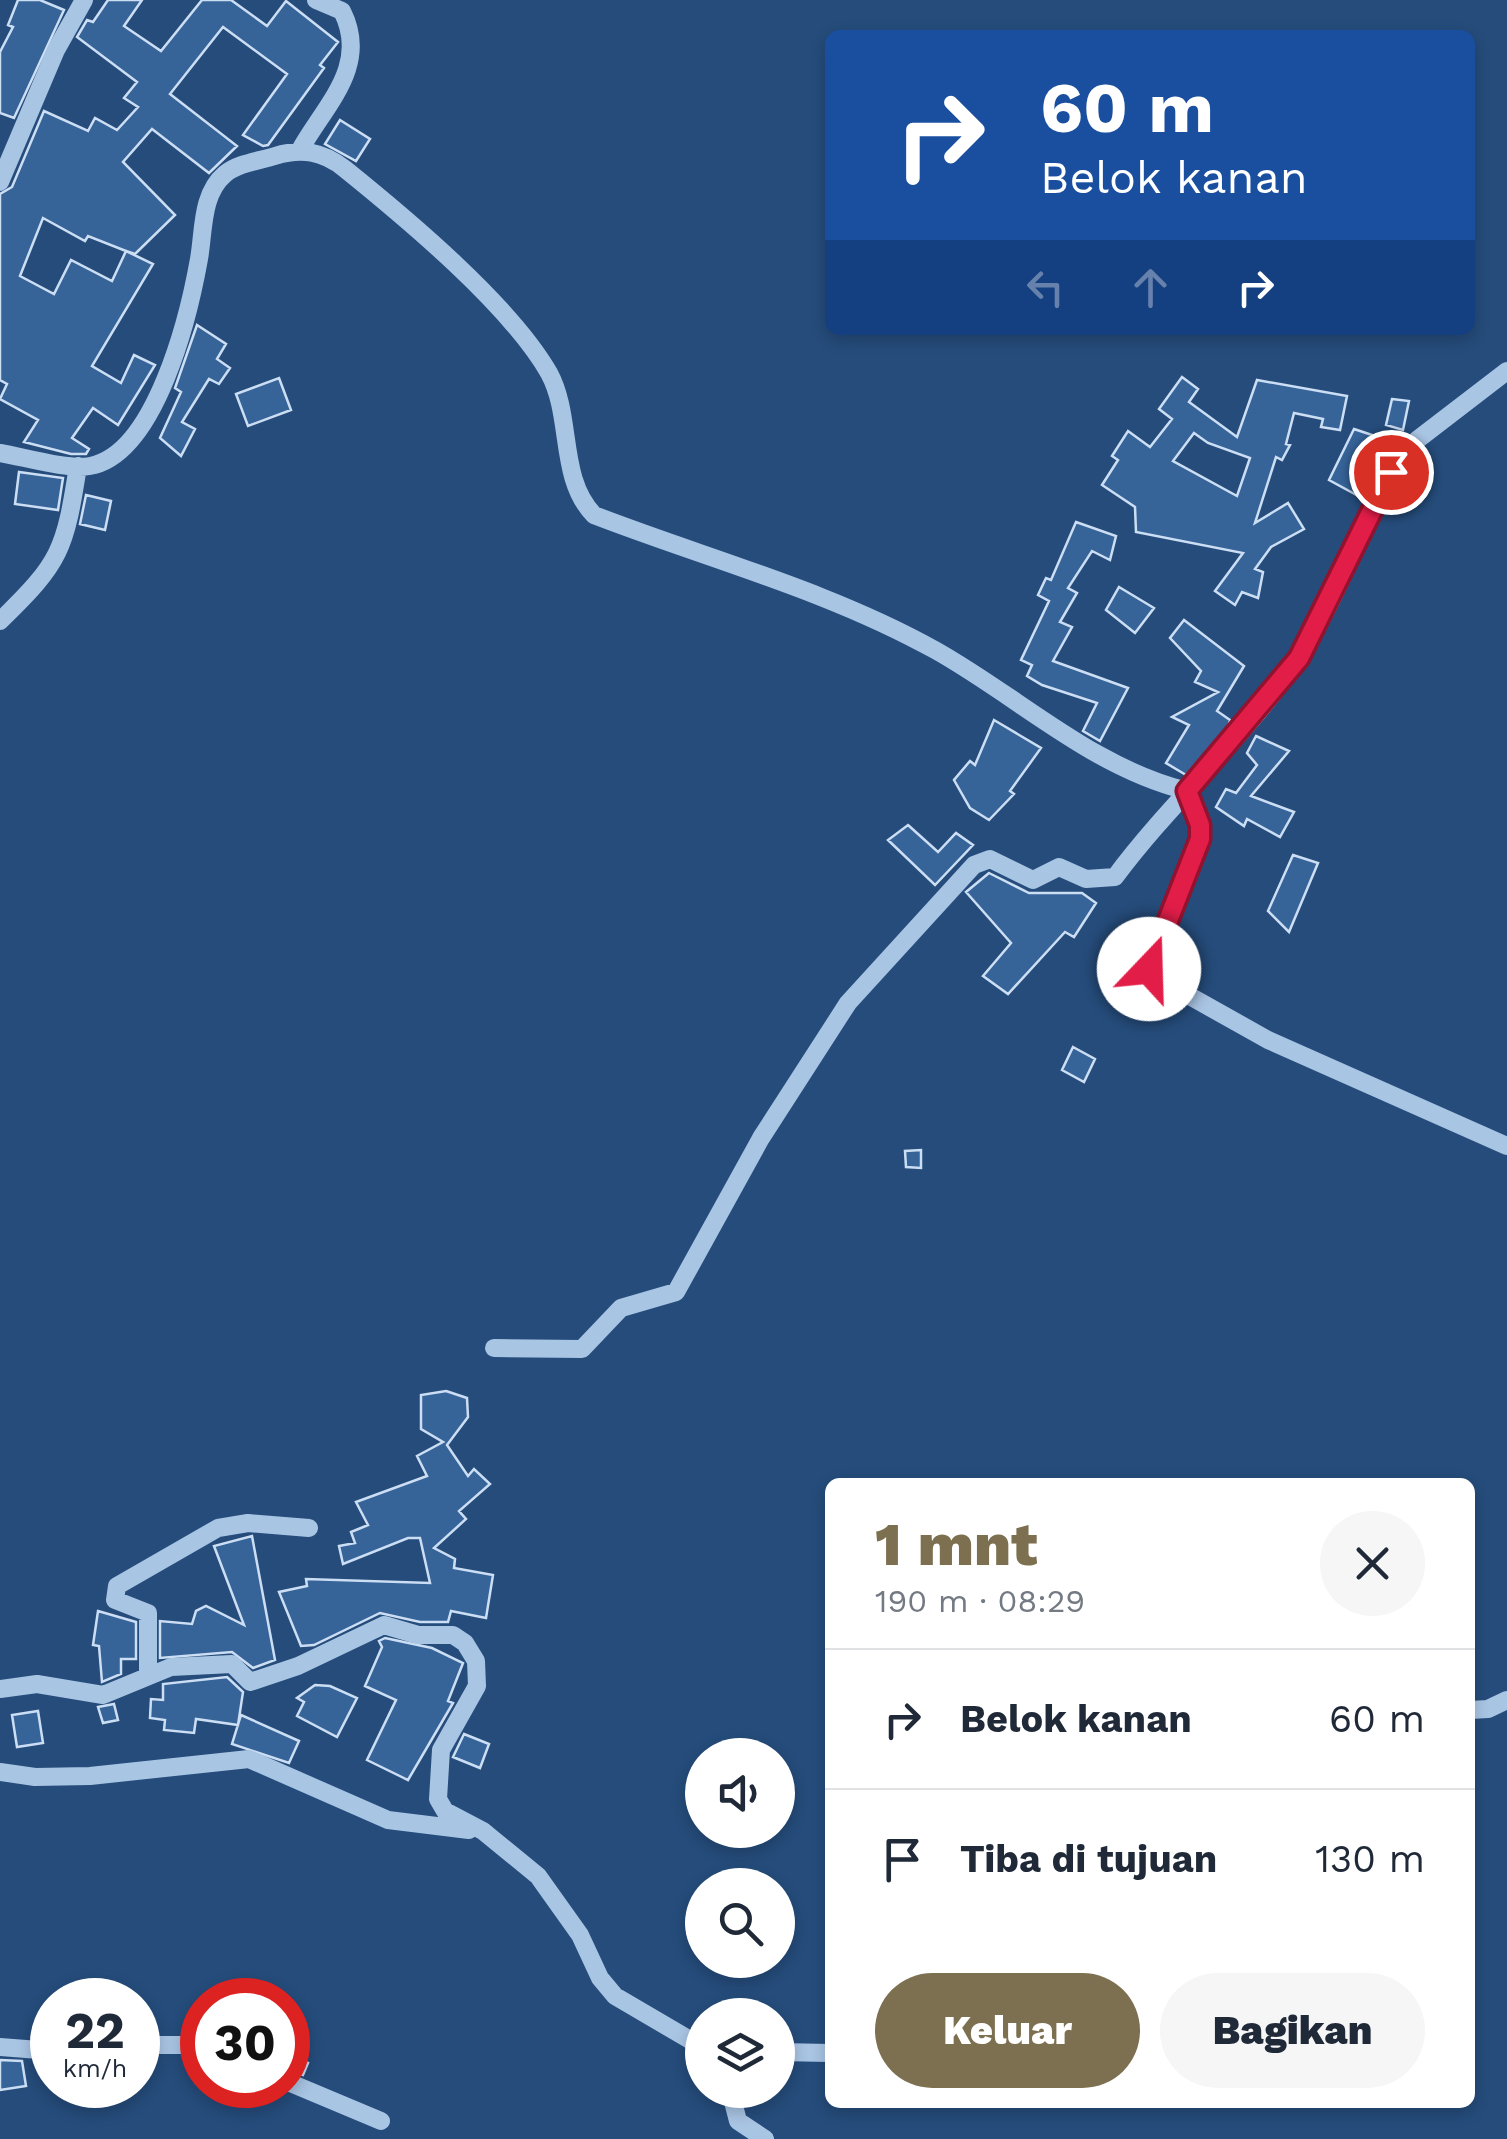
<!DOCTYPE html>
<html lang="id">
<head>
<meta charset="utf-8">
<style>
	body { margin:0; font-family:"Work Sans",sans-serif; background:#f6f6f7; color:#1f2937; height:100vh; display:flex; flex-direction:column; font-size:38px; white-space:nowrap }
	* { box-sizing:border-box; margin:0 }
	p { font-size:32px; color:#747a83 }
	.icon { flex:none; width:55px; height:55px; fill:none; stroke:currentColor; stroke-width:2; stroke-linecap:round; stroke-linejoin:round }
	.map { position:relative; flex:1; overflow:hidden }
	.sheet { position:absolute; left:825px; top:1478px; width:650px; height:630px; display:flex; flex-direction:column; background:#fff; border-radius:15px; box-shadow:0 5px 15px #0003 }
	.sheet>* { flex:none }
	.top-card { position:absolute; left:825px; top:30px; width:650px; height:305px; border-radius:15px; box-shadow:0 5px 15px #0003; background:#1a4fa0; color:#fff; overflow:hidden }
	.controls { position:absolute; left:685px; top:1738px; display:grid; gap:20px }
	.controls a { display:grid; place-items:center; width:110px; height:110px; border-radius:50%; background:#fff; box-shadow:0 5px 15px #0003; font-size:50px }
	.speed { position:absolute; left:30px; top:1978px; display:flex; gap:20px; font-size:50px; font-weight:700; text-align:center }
	.speed>* { display:grid; place-content:center; width:130px; height:130px; border-radius:50%; background:#fff; box-shadow:0 5px 15px #0003; line-height:1 }
	.speed small { font-size:25px; font-weight:400 }
	.speed .limit { border:15px solid #d22; background:#fff; color:#111 }
	.pin { position:absolute; display:grid; place-items:center; width:85px; height:85px; color:#fff; margin:-42px; border:5px solid #fff; border-radius:50%; box-shadow:0 2px 10px #0007 }
	.me { position:absolute; width:110px; margin:-55px; rotate:21deg; stroke-linejoin:round; filter:drop-shadow(0 0 8px #0008) }
	.turn { display:flex; align-items:center; gap:35px; height:210px; padding:0 50px; font-size:45px }
	.turn .icon { width:130px; height:130px; stroke-width:2.5 }
	.turn b { display:block; font-size:70px; line-height:85px }
	.lanes { display:flex; align-items:center; height:95px; padding:0 50px; background:#0003; justify-content:center; gap:50px; direction:ltr }
	.lanes .off { opacity:.35 }
	.round { display:grid; place-items:center; flex:none; width:105px; height:105px; border-radius:52px; background:#f6f6f7 }
	.headline { display:flex; align-items:center; justify-content:space-between; height:170px; padding:0 50px }
	h1 { font-size:60px; font-weight:800; line-height:75px; color:#7c7050 }
	.button { display:flex; gap:20px; margin-top:auto; padding:20px 50px }
	.button a { flex:1; height:115px; border-radius:60px; background:#7c7050; color:#fff; font-size:40px; font-weight:800; line-height:115px; text-align:center }
	.button a+a { background:#f6f6f7; color:#1f2937 }
	ul { padding:0; list-style:none }
	li { display:flex; align-items:center; gap:30px; height:140px; padding:0 50px; border-top:2px solid #e0e1e3 }
	li div { flex:1 }
	li b { display:block; font-size:38px }
	li em { font-style:normal }
	.map>svg:first-child { display:block }
	.building { fill:#366398; stroke:#ccdef4; stroke-width:2.5; fill-rule:evenodd }
	.lines { fill:none; stroke-linecap:round; stroke-linejoin:round }
	.minor { stroke:#a9c5e4; stroke-width:18 }
	.route-casing { stroke:#92132f; stroke-width:25 }
	.route { stroke:#e11d48; stroke-width:18 }
</style>
</head>
<body>
<div class="map">
<svg width="1507" height="2139" viewBox="0 0 1507 2139">
	<rect width="100%" height="100%" fill="#254c7b"/>
	<path class="building" d="M18,0H40L64,10L14,118L0,113V52L13,27L8,25Z
		M108,0H142L124,26L161,51L202,0H231L267,26L286,1L338,42L320,65L324,68L268,145L263,146L243,135L287,74L223,27L170,94L237,146L209,173L152,129L123,162L175,215L135,254L126,251L153,264L92,366L121,383L134,355L155,365L118,425L93,408L72,438L89,449L86,454H71L24,442L38,420L0,399L7,384L0,380V194L12,187L44,111L88,131L95,118L117,130L138,107L124,98L137,82L77,37L87,20L93,22ZM43,218L85,241L88,236L126,251L112,281L71,260L54,294L20,276Z
		M340,120L370,139L356,161L325,144Z
		M197,325L226,344L217,359L230,368L219,384L209,379L182,422L195,429L181,456L160,438L181,392L175,388Z
		M1182,377L1198,389L1189,402L1237,437L1257,380L1347,396L1340,430L1321,427L1323,419L1294,413L1286,444L1290,445L1282,460L1276,457L1255,523L1288,503L1304,529L1271,547L1255,569L1263,572L1258,598L1242,592L1235,605L1215,591L1243,553L1136,532L1135,507L1102,485L1118,460L1112,456L1128,431L1150,447L1172,419L1159,409ZM1194,433L1208,443L1250,458L1237,496L1173,461Z
		M279,378L291,410L248,426L236,394Z
		M1392,399L1409,401L1403,430L1386,425Z
		M1354,429L1390,441L1372,469L1378,471L1364,499L1329,480Z
		M19,472L63,478L58,510L15,504Z
		M86,495L111,501L105,530L80,524Z
		M1076,522L1116,536L1110,560L1092,551L1068,588L1077,593L1060,622L1072,627L1053,661L1128,688L1100,741L1083,731L1097,703L1042,685L1027,676L1032,665L1021,660L1049,601L1038,595L1046,578L1051,580Z
		M1119,587L1154,608L1135,633L1106,610Z
		M1184,620L1244,666L1217,711L1230,720L1228,728L1186,775L1166,763L1189,725L1172,717L1218,692L1195,682L1201,671L1170,638Z
		M994,720L1041,748L1010,791L1014,794L989,820L970,808L954,780L970,761L975,765Z
		M1256,736L1289,751L1251,796L1294,812L1280,837L1247,819L1244,826L1216,807L1226,789L1236,793L1257,765L1247,753Z
		M908,825L938,852L956,833L973,845L935,885L888,840Z
		M1293,855L1318,863L1289,932L1268,911Z
		M989,873L1029,893H1082L1096,903L1074,937L1065,932L1008,994L983,976L1011,943L966,892Z
		M1073,1047L1095,1059L1084,1082L1062,1070Z
		M921,1150V1168L906,1167L905,1151Z
		M446,1391L467,1398L468,1417L447,1445L468,1476L474,1469L490,1484L459,1511L466,1519L434,1548L455,1559L454,1568L493,1575L486,1618L451,1611L448,1622H420L380,1613L314,1645L301,1646L279,1592L307,1586L306,1579L430,1583L420,1538H408L343,1564L339,1546L355,1543L351,1532L368,1525L356,1502L427,1476L417,1456L443,1442L421,1429V1395Z
		M252,1536L275,1660L253,1668L232,1652L160,1658V1621L192,1624L196,1611L206,1606L244,1625L214,1546Z
		M98,1611L136,1622V1659H121V1674L102,1682L99,1646L93,1645Z
		M385,1638L432,1648L463,1663L448,1701L453,1703L408,1780L367,1760L396,1700L365,1686L382,1647L379,1641Z
		M227,1677L243,1692L238,1725L196,1719L194,1733L164,1730L165,1720L150,1718L151,1699L163,1700V1684Z
		M315,1685L330,1686L357,1698L337,1737L297,1716L304,1702L297,1698Z
		M114,1704L118,1720L103,1723L98,1707Z
		M38,1711L43,1743L17,1747L12,1715Z
		M241,1715L299,1741L289,1763L232,1744Z
		M464,1734L489,1744L480,1768L453,1757Z
		M37,2022L52,2027V2038L32,2037Z
		M288,2055L308,2063L303,2075L288,2070Z
		M0,2060L22,2061L26,2086L0,2090Z"/>
	<g class="lines">
		<path class="minor" d="M300,150C325,105 370,66 342,11L316,0
			M0,182L56,50L84,0
			M0,453C24,457 67,470 90,466C156,454 189,315 199,259C204,231 201,194 225,174C238,163 259,161 275,156C301,148 323,151 345,169C407,219 510,305 549,373C573,417 558,478 594,515C708,559 827,590 935,650C1019,697 1091,767 1187,791L1200,825V839L1150,961L1154,976L1268,1040L1507,1146
			M0,621C61,562 65,550 78,466
			M494,1348L582,1349L621,1308L676,1292L761,1138L848,1003L974,865L990,859L1033,880L1059,867L1086,879L1115,877C1170,803 1240,742 1293,667C1334,609 1362,525 1397,461L1417,440L1507,371
			M148,1675V1613L115,1600L117,1586L218,1528L248,1523L309,1528
			M0,1689L37,1684L103,1695L171,1667L232,1664L250,1682L298,1666L384,1625L418,1635H453L465,1643L476,1661L477,1686L441,1750L438,1799L445,1811L483,1831L538,1876L580,1935L600,1978L615,1996L702,2047
			M1470,1710L1488,1709L1507,1700
			M0,1772L35,1777L90,1776L249,1759L388,1820L469,1830
			M138,2045H202
			M0,2047L52,2051
			M778,2052L830,2053
			M288,2082L381,2121
			M730,2090L738,2121L765,2139"/>
	</g>
	<g class="lines">
		<defs>
			<path id="route" d="M1149,969L1200,839V825L1187,791L1299,658L1391,472"/>
		</defs>
		<use href="#route" class="route-casing"/>
		<use href="#route" class="route"/>
	</g>
</svg>
<div class="controls">
<a><svg class="icon" aria-label="sound" viewBox="0 0 24 24"><path d="M4 9h4l5-4v14l-5-4H4zM17 9q2 3 0 6"/></svg></a>
<a><svg class="icon" aria-label="search" viewBox="0 0 24 24"><circle cx="10" cy="10" r="6"/><path d="M15 15l6 6"/></svg></a>
<a><svg class="icon" aria-label="layers" viewBox="0 0 24 24"><path d="M12 4l9 5-9 5-9-5zM3 14l9 5 9-5"/></svg></a>
</div>
<div class="speed"><div>22<small>km/h</small></div><div class="limit">30</div></div>
<div class="pin" style="left:1391px;top:472px;background:#d93025"><svg class="icon" aria-label="arrive" viewBox="0 0 24 24"><path d="M6 21V4h12l-3 4 3 4H6"/></svg></div>
<svg class="me" style="left:1149px;top:969px" viewBox="-20 -20 40 40"><circle r="19" fill="#fff"/><path d="M0-13L10 11 0 6-10 11z" fill="#e11d48"/></svg>
<div class="top-card">
<div class="turn"><svg class="icon" aria-label="right" viewBox="0 0 24 24"><path d="M7 20v-9h11M14 6l5 5-5 5"/></svg><div><b>60 m</b>Belok kanan</div></div>
<div class="lanes"><svg class="icon off" aria-label="left" viewBox="0 0 24 24"><path d="M17 20v-9H6M10 6l-5 5 5 5"/></svg><svg class="icon off" aria-label="ahead" viewBox="0 0 24 24"><path d="M12 20V5M6 11l6-6 6 6"/></svg><svg class="icon" aria-label="right" viewBox="0 0 24 24"><path d="M7 20v-9h11M14 6l5 5-5 5"/></svg></div>
</div>
<section class="sheet">
<div class="headline"><div><h1>1 mnt</h1><p>190 m · 08:29</p></div><a class="round"><svg class="icon" aria-label="close" viewBox="0 0 24 24"><path d="M6 6l12 12M18 6L6 18"/></svg></a></div>
<ul>
<li><svg class="icon" aria-label="right" viewBox="0 0 24 24"><path d="M7 20v-9h11M14 6l5 5-5 5"/></svg><div><b>Belok kanan</b></div><em>60 m</em></li>
<li><svg class="icon" aria-label="arrive" viewBox="0 0 24 24"><path d="M6 21V4h12l-3 4 3 4H6"/></svg><div><b>Tiba di tujuan</b></div><em>130 m</em></li>
</ul>
<div class="button"><a>Keluar</a><a>Bagikan</a></div>
</section>
</div>
</body>
</html>
